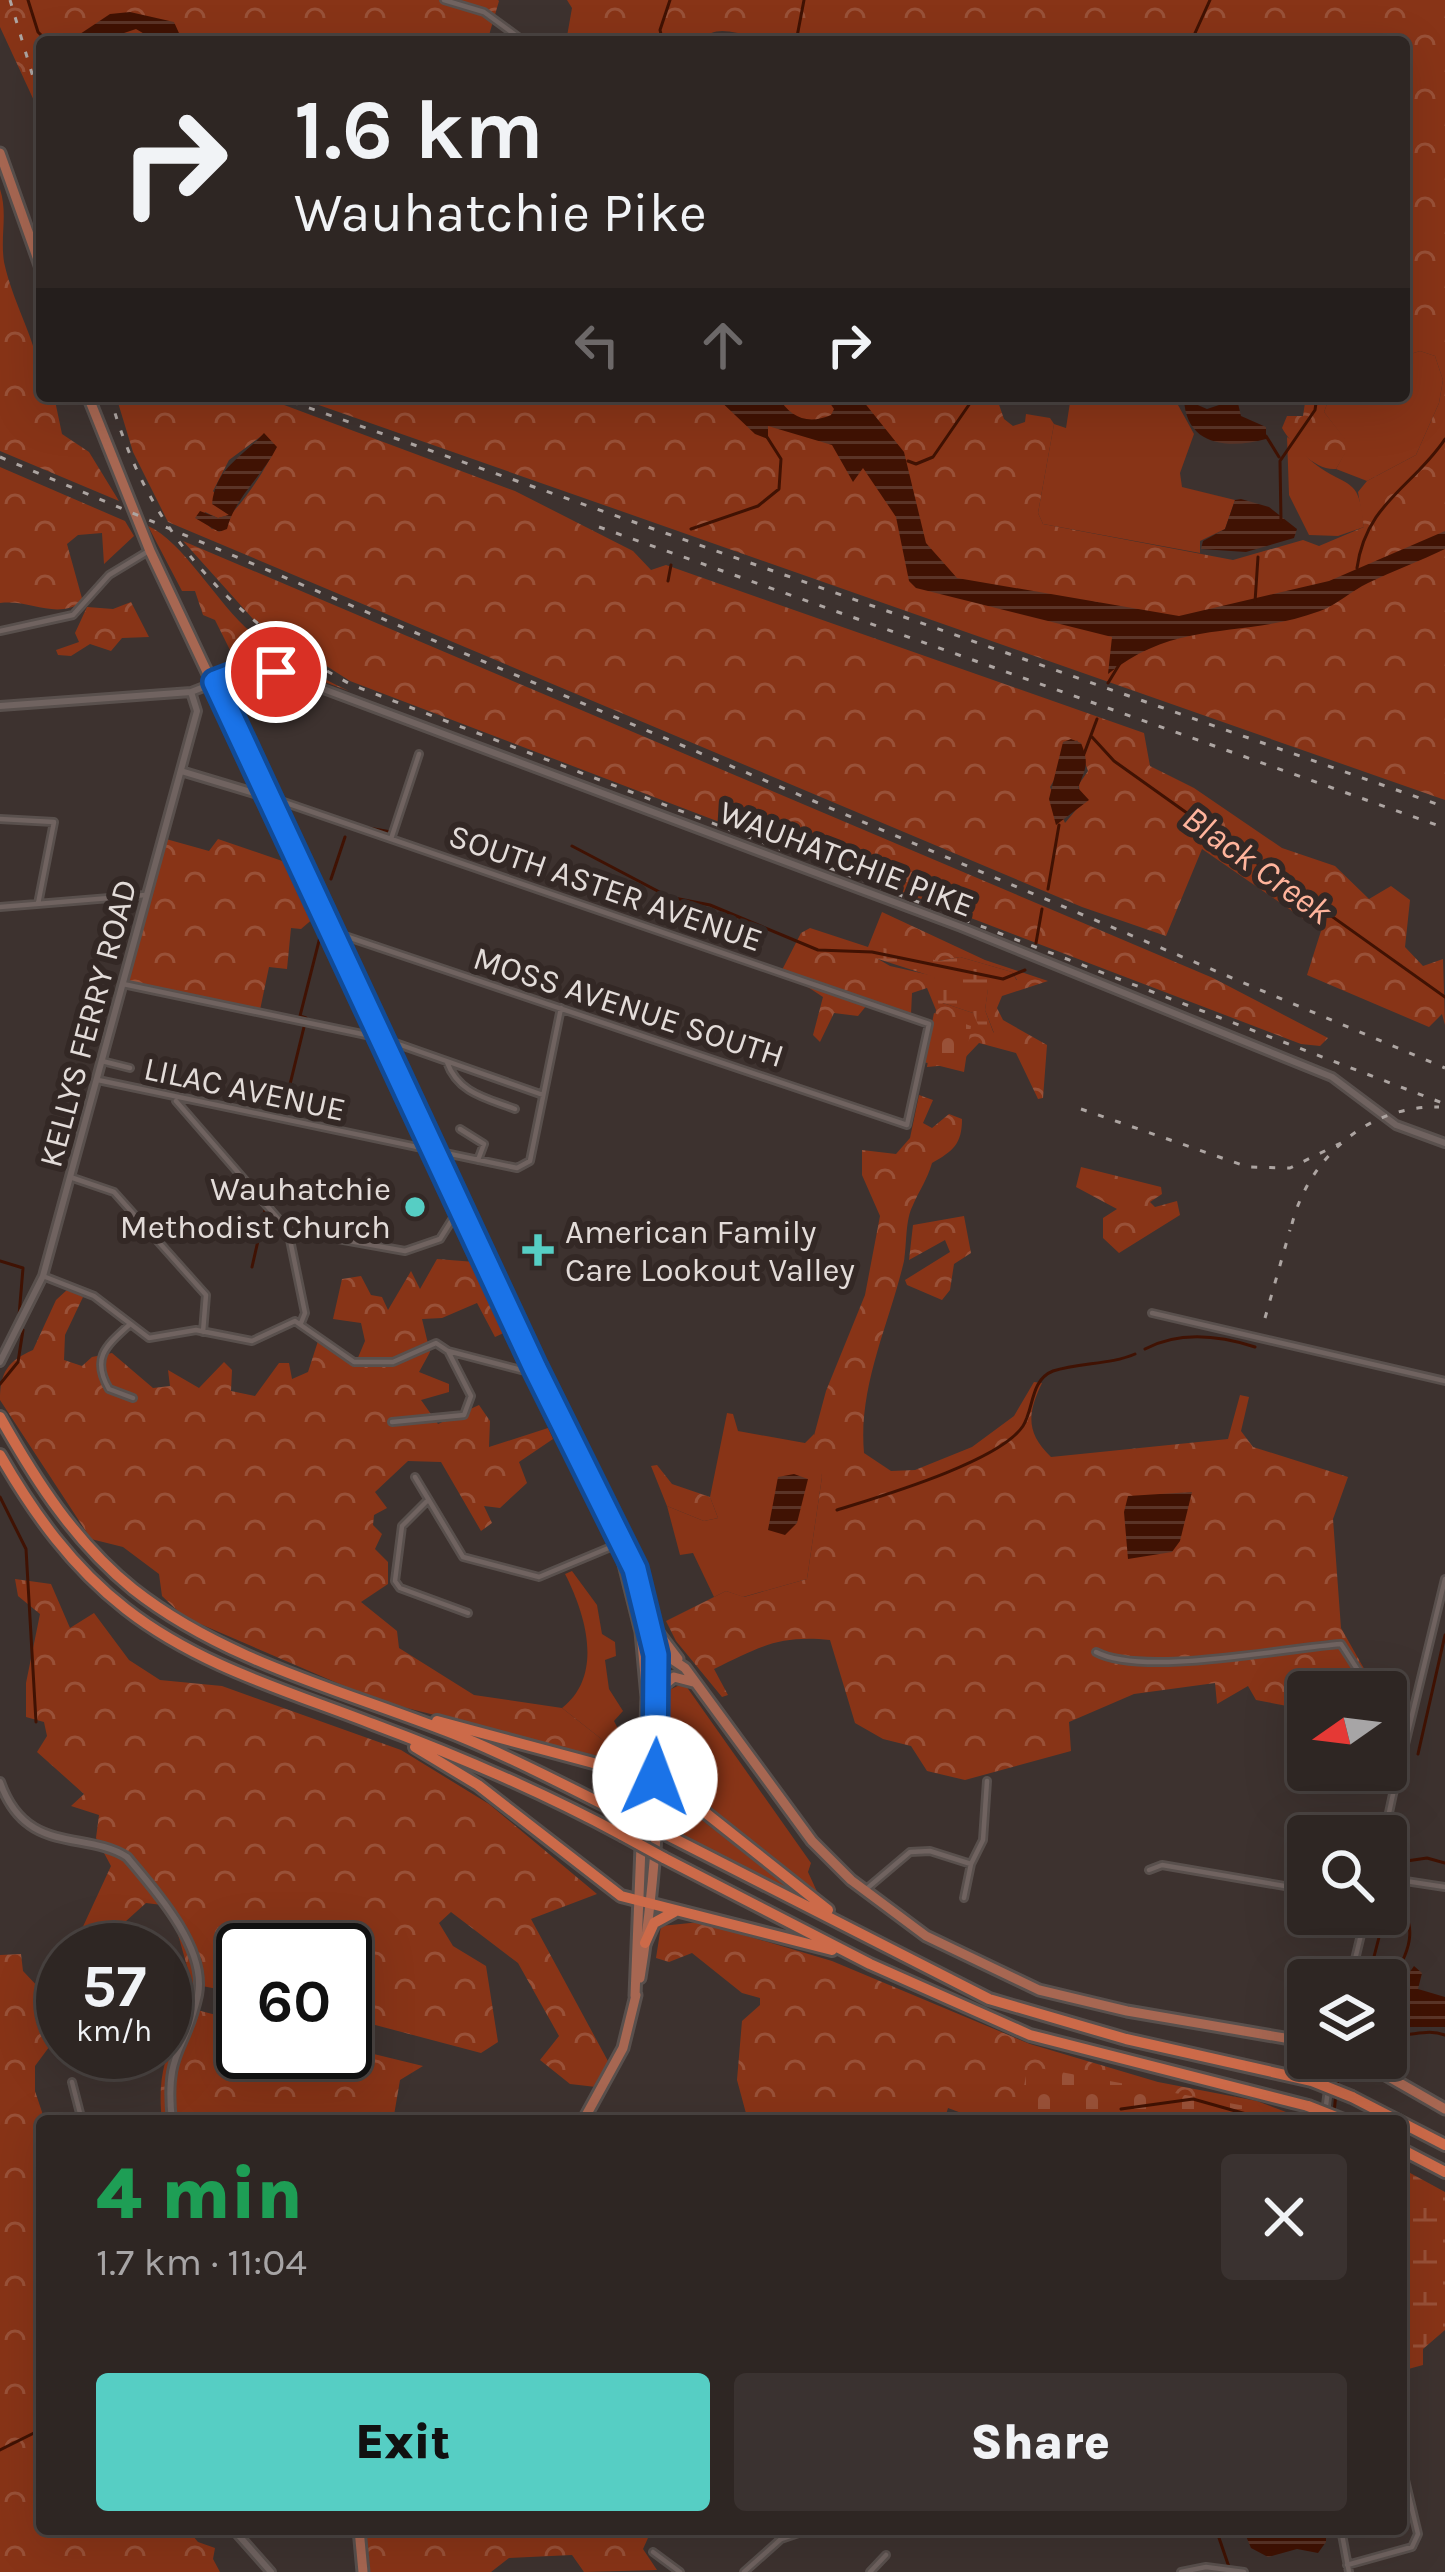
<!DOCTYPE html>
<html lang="en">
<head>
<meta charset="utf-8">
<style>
	body { margin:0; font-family:Karla,sans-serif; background:#3a3230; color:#f1f3f6; height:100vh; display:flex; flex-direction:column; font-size:45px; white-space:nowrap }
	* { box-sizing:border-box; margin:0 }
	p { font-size:39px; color:#a7a5a6 }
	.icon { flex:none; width:66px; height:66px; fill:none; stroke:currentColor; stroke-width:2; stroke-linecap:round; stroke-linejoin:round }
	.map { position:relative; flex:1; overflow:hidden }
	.panel { position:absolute; left:36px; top:2115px; width:1371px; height:420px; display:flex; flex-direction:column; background:#2e2623; border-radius:12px; box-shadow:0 12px 48px #0002,0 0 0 3px #494341 }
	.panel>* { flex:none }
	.banner { position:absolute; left:36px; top:36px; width:1374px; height:366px; border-radius:12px; box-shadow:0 12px 48px #0002,0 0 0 3px #494341; background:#2e2623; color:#f1f3f6; overflow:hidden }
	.needle { width:78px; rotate:256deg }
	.fabs { position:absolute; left:1287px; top:1671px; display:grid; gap:24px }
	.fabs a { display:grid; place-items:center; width:120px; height:120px; border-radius:12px; background:#2e2623; box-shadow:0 12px 48px #0002,0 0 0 3px #494341; font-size:60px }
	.speed { position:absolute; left:36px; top:1923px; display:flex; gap:24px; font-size:60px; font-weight:700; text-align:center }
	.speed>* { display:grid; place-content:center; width:156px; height:156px; border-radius:50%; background:#2e2623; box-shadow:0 12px 48px #0002,0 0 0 3px #494341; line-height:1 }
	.speed small { font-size:30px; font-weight:400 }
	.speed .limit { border:6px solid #111; border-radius:18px; background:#fff; color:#111 }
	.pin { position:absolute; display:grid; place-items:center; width:102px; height:102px; color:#fff; margin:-51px; border:6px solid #fff; border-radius:50%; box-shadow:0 3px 12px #0007 }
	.me { position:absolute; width:132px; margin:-66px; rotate:2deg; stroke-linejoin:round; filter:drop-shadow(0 0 9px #0008) }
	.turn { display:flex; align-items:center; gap:42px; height:252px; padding:0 60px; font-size:54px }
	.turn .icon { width:156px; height:156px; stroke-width:2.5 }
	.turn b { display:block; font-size:84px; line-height:102px }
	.lanes { display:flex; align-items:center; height:114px; padding:0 60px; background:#0003; justify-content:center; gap:60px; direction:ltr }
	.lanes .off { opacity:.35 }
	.round { display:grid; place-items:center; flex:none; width:126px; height:126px; border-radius:12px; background:#3a3230 }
	.overview { display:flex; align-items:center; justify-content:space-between; height:204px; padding:0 60px }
	h1 { font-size:72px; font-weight:800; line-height:90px; color:#1e9e55 }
	.action { display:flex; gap:24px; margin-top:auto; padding:24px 60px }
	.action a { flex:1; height:138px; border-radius:12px; background:#56cec4; color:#111; font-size:48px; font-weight:800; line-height:138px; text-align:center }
	.action a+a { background:#3a3230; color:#f1f3f6 }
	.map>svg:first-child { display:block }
	.grass { fill:#883417 }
	.forest { fill:url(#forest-crowns); fill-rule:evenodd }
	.wetland { fill:url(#wetland-marsh) }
	.cemetery { fill:url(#cemetery-stones) }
	.water { fill:url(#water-rules) }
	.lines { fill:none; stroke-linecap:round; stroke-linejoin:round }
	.stream { stroke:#401203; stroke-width:3 }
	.minor-casing { stroke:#59504d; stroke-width:10 }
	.tertiary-casing { stroke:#59504d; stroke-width:12 }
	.primary-casing { stroke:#59504d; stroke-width:15 }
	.motorway-casing { stroke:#59504d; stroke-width:16 }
	.minor { stroke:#706360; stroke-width:4.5 }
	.tertiary { stroke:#706360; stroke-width:6 }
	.primary { stroke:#a76752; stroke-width:9 }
	.motorway { stroke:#cc6a49; stroke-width:10 }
	.rail { stroke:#ada5a2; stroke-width:3; stroke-dasharray:6 12; stroke-linecap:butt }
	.motorway-bridge-casing { stroke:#59504d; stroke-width:16; stroke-linecap:butt }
	.motorway-bridge { stroke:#cc6a49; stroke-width:10 }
	.route-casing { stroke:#114b97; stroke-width:30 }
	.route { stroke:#1a73e8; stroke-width:21 }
	.poi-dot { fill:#56cec4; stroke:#332825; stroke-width:4.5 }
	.labels { text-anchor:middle; stroke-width:12; stroke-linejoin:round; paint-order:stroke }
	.street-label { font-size:33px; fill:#e3dcd9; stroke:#332825 }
	.poi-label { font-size:33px; fill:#e3dcd9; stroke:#332825; text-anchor:end }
	.water-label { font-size:36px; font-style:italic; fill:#ffb49c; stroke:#332825 }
</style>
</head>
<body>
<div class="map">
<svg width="1445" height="2572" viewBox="0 0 1445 2572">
	<defs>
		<pattern id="forest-crowns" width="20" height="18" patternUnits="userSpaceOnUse" patternTransform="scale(3)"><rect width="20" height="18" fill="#883417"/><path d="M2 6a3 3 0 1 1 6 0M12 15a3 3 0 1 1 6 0" fill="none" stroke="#995138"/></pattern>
		<pattern id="wetland-marsh" width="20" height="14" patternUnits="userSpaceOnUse" patternTransform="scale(3)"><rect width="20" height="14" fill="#883417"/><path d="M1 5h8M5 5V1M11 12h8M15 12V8" fill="none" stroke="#995138"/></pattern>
		<pattern id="cemetery-stones" width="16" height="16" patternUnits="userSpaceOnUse" patternTransform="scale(3)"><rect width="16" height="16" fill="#883417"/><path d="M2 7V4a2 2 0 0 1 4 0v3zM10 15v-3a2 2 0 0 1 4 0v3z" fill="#995138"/></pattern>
		<pattern id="water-rules" width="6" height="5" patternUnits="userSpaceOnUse" patternTransform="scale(3)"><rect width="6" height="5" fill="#401203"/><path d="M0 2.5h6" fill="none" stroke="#5b3427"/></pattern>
	</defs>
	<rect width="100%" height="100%" fill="#3d322f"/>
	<path class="grass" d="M1420,351L1435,356L1443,380L1439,403L1416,455L1367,481L1336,469L1349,445L1324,412L1330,396H1404V356Z
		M1071,396H1146L1178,405L1194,434L1180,473L1182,487L1235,500L1225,529L1200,541V553L1043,524L1038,513L1054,424L1066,428Z
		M1287,437C1298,444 1304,456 1315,464C1350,490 1359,475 1364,527L1338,536L1309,535L1289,495Z
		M727,1413L733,1414L738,1431L805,1443L814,1434L822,1477L807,1579L743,1597L726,1591L714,1597L693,1553L680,1555L667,1506L704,1521L718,1518L710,1497Z
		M572,1571L597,1605L602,1634L615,1642L616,1656L605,1660L609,1689L623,1711L614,1721L628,1748L623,1756L562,1708C604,1675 586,1615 565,1574Z
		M684,1683L811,1863L808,1872L820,1898L671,1779L666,1768L669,1690Z
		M661,1788L799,1896L658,1824Z"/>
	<path class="forest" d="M0,0H498L499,1L487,42H42V118L0,27Z
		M567,0H1445V800L293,396H996L1004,419L1013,426L1025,422L1026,414L1050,418L1054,424L1038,513L1043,524L1233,560L1303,540L1319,546L1364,527L1358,492L1367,481L1416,455L1439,403L1443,380L1435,356L1420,351L1404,356V42H742L738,33C721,30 712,29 699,42H610L591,33L580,42H566L572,8Z
		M0,189C8,215 0,235 4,262C14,309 42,347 42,396H54L62,434L89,452L119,501L0,451Z
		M116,396H198L215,403L260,396L515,491L633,551L651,570L666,565L1144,733L1150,766L1194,788L1282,848L1335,866L1369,899L1391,886L1410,900L1405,947L1423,966L1443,959L1445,1025L1442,1014L1429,1027L1307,975L1321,931L1202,849L1166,936L1082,907L168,522L133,452ZM264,434L276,447C265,471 235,518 212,529L202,519L205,512L218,518L229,515L213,491L229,460ZM1077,740L1088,771L1079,784L1080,805L1065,823L1050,787Z
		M1306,396H1330L1324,412L1350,445L1336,469C1315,471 1292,445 1282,428L1287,416H1303Z
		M0,467L125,521L134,536L104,564L102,533L78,535L67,544L83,602C54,620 31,599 0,603Z
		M148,526C183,541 217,604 252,633C280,656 316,675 349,691L289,669L237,664L215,620L203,615L195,591H182Z
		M183,541L1213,978L1328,1038L1320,1046L1301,1044L350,681L253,619Z
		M131,602L149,637L122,638L111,651L90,644L71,656L58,655L56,650L79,642L75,633L87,607L113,609Z
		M166,839L209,851L218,839L288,863L315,917L301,929L291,928L287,969L269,967L260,1010L128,982Z
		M882,912L985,960L1048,981L1002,996L997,1008L1003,1020L1047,1045L1043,1098L1038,1099L1016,1053L979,1043L959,1064L927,1067L936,1010L927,988L912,993L911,1014L871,1000L858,1016L834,1013L820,1042L813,1035L823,997L782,970L801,933L810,928L868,947ZM873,956L939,961L960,957L1012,972L1017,980L988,988L985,1010L994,1033L973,1013L943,1003L934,976L890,966Z
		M919,1095L933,1100L923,1123L932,1128L949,1114L962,1119C962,1144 953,1151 932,1163C927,1180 920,1189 913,1205C905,1220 907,1244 904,1261C889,1325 858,1386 864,1453L891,1471L915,1470L972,1447L1014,1416L1034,1382L1042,1383C1027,1414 1026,1433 1051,1457L1228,1439L1240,1395L1249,1397L1241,1431L1253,1447L1348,1477L1333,1519L1341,1628L1375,1688L1404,1697L1394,1738L1386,1741V1692H1308V1710L1256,1700L1248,1686L1217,1704L1215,1683L1134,1694L1069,1722L1071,1751L965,1780L927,1771L911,1746L883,1739L855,1723L830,1640C779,1635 759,1647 714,1669L728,1695L722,1697L676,1641L666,1621L726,1591L744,1597L807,1579L822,1477L812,1443L826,1391L865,1295L880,1216L862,1175V1150L896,1154L910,1138Z
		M1081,1167L1161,1187L1162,1194L1150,1202L1155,1207L1177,1201L1180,1215L1119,1253L1103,1238V1218L1117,1209L1076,1187Z
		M964,1216L971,1253L954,1264L950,1290L942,1300L907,1285L905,1280L950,1252L945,1240L909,1260L913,1225Z
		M437,1259L475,1262L508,1331L495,1337L477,1303L442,1318L422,1319L430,1352L419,1372L449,1384V1392L421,1400L438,1424L479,1405L490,1421L489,1447L548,1428L553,1439L519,1462L527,1483L500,1508L484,1506L492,1523L481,1531L441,1462L408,1461L375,1492L387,1508L374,1515L373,1525L382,1534L375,1549L388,1562V1584L361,1602L397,1631L399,1648L474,1695L562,1708L623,1756L613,1760L379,1701L184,1617L162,1596L159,1574L123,1547L91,1539L0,1400C0,1372 8,1361 33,1350L56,1300L68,1289L83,1297L65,1335L64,1360L82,1366L92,1357L112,1353L153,1388L170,1386L168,1370L199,1388L224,1362L232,1370L231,1391L255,1396L279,1363H289L292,1379L308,1372L319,1338L354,1367L365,1341L361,1323L333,1319L342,1279L361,1276L371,1295L382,1297L388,1310L411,1271L420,1289Z
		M657,1465L672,1484L710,1497L718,1518L704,1521L667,1506L651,1466Z
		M15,1579L51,1584L70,1628L94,1613L129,1660L160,1680L222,1686L401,1750L489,1804L597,1894L531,1919L609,2063L596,2087L570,2084L540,2060L559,2036L518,1963L451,1912L439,1923L453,1946L486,1966L498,2042L481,2053L345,2017V1950H243V1994L192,1984L170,1906L146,1903L94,1950L74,1946L111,1866L96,1838L99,1815L71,1806L84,1794L37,1752L47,1736L44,1722L26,1717V1683L40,1614L18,1596Z
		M700,1922L832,1961L1030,2044L1158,2082L1257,2101L1310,2121H983L948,2108L944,2121H757L747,2117L737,2080L742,2021L760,2005V1998L742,1993L692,1953L669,1962L656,1958L661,1926Z
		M21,1954L23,1971L42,1991L63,1973V2017L55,2039L35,2066V2091L45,2121L42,2529H187L198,2542L215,2548L213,2559L220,2572H0V1955Z
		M197,2010L243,2022V2052H345V2047L423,2066L400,2080L393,2121H162C157,2075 165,2044 197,2010Z
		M366,2529H652L643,2549L657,2570L584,2572L572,2555L509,2558L491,2572H370Z"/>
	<path class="wetland" d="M879,947L939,961L960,957L1012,972L1017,981L988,989L985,1010L994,1034L983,1036L973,1013L943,1003L939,1008L934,977L872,957Z
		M1401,2168L1445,2192V2330L1423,2349V2365L1401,2371Z"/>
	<path class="cemetery" d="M934,1013L971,1026L964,1072L924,1062Z
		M1028,2066L1256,2108L1254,2121H1017Z"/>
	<path class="water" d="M130,12L174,22L183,42H158L136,29L97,42H68L110,14Z
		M715,396H778C790,418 808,425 831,415L834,409L825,396H890L909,403L863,401L904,452L926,543L957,578L1179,616L1329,581L1445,531V549C1420,561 1393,571 1368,583C1351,591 1337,605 1320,611C1241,640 1180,617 1108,674L1112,637L916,588L909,581L896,517L863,468L853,482L832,445L768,426V439L755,434Z
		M1184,399L1207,409L1237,399L1241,416L1266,427V439C1230,449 1186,447 1184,399Z
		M264,433L277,447C262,477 235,497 227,529L219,532L195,518L200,511L218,518L229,515L212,504C216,467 242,458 264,433Z
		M1241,499L1269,507L1297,529L1294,538L1246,552L1201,549L1203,541L1225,529L1235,500Z
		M1071,739L1081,743C1090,764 1085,769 1078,788L1089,800L1056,825L1049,799L1063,742Z
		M794,1474L808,1479L797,1523L785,1535L768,1530L778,1477Z
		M1192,1492L1180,1541L1172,1552L1128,1559L1124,1512L1128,1496Z
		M1414,1966L1422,1973L1418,1989L1445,1997V2027H1386L1387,2004Z
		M1243,2529H1326V2542L1318,2553L1297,2549L1268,2557L1251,2548Z"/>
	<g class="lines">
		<path class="stream" d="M28,0L38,32L48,42
			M663,42L660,30L670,0
			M796,42L804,0
			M1191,42L1210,0
			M1266,436L1279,457
			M908,461L916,464L933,457L975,396
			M1281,521L1280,461L1315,410L1317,396
			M691,529L758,506L779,489L781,459L767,437
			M1357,568C1366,503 1413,487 1445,439
			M668,581L671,565
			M1255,602L1258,557
			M1108,683L1122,660
			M1092,737L1114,761L1445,997
			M1084,754L1097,719
			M363,827L391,832
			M572,846L669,897L710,905L818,950L872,952L1003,979L1025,970
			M331,879L345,837
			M1048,889L1059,825
			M1036,943L1042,909
			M306,1018L300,1016L322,929
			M283,1113L304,1027
			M0,1261L23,1268L19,1316
			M252,1267L265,1210
			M1145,1349C1179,1331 1218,1335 1255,1347
			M0,1384L18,1362L23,1330
			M0,1497L26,1549L36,1722
			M837,1510C878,1497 999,1462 1023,1426C1034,1409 1030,1380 1053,1371C1079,1362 1110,1365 1135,1354
			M1418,1754L1445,1635
			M1386,1894C1427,1921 1407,1958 1386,1990
			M1386,1911L1393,1863L1427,1858L1445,1863
			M1368,1980L1385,1914
			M1386,2034C1408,2039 1425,2027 1445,2035
			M1337,2083L1350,2060
			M1121,2109L1193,2099L1271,2121
			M1334,2113L1336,2093
			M0,2450L42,2429
			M1216,2529L1230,2570"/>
		<defs>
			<path id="minor" d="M444,0L484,12L525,42
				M0,631L73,615L109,575L147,552
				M269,797L929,1024L907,1125L345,936L335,938
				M0,819L54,822L38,904
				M391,839L419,754
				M0,907L146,895
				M123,984L381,1038L543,1095
				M102,1061L130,1068
				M447,1062C458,1093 486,1098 515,1109
				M98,1080L517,1168L530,1161L561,1008
				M176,1101L288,1230L405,1251L440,1239L460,1207
				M460,1129L484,1144L478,1160
				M70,1177L114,1192L206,1295L203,1332
				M288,1230L305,1313L301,1323
				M43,1276L94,1296L149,1338L196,1330L252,1341L295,1321L354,1362H393L436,1343L448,1351L525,1371L535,1368
				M1152,1313L1445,1381
				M129,1325C106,1346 91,1358 109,1389L133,1398
				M392,1422L464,1415L471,1396L448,1351
				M415,1477L463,1557L539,1577L618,1544
				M426,1502L402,1526L395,1581L400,1588L468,1613
				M1096,1652C1143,1677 1284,1648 1341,1644L1372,1692
				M1393,1794L1445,1579
				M1384,1836L1393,1794L1386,1721
				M1149,1870L1162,1865L1308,1890
				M1386,1878L1445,1887
				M864,1891L910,1852L930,1851L971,1864L983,1840L987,1781
				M964,1898L971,1864
				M1350,1980L1366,1914
				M72,2082L82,2121
				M1324,2121L1332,2058
				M1401,2466V2481
				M1341,2529L1349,2572
				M1342,2533L1359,2529
				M653,2552L680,2572
				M1347,2565L1412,2547L1418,2534L1405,2480
				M744,2572L781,2539L810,2529
				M870,2572L886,2555
				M1181,2572L1206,2567L1244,2572"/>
			<path id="tertiary" d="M0,706L191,692L245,671L283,674L961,927L1332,1077L1396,1125L1445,1143
				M181,771L264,796
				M0,1362L43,1276L197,711L191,692
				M0,1782C26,1856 85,1830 127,1857C155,1890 207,1948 198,1995C186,2052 164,2050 172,2121
				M233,2529L271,2572"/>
			<path id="primary" d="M0,153L42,271
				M88,396L150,551L620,1548L641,1632L647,1697L635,1996
				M624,1552C681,1632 656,1881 640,1978
				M656,1630L678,1659
				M644,1656L670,1658L685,1668L812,1841L851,1880L926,1936L1039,1990L1127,2011L1308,2042
				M657,1691L674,1677L693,1682
				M1356,2058L1445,2109
				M583,2121L623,2048L636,1995
				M359,2529L363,2572"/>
			<path id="motorway" d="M0,1417C36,1481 75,1542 133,1589C228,1664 353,1693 464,1738C520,1761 574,1790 628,1817
				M0,1455C34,1514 72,1567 126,1609C199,1666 288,1691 373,1724C459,1756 542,1792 622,1835
				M437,1721L668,1783L828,1910
				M415,1747L478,1785L621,1896L832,1950
				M609,1765L633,1756L645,1736
				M667,1835L989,1999L1126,2039L1312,2081
				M664,1858L870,1964L1030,2035L1308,2106
				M645,1943L654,1923L674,1912
				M1352,2097L1445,2145
				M1401,2149L1445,2172"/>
		</defs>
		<use href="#minor" class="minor-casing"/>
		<use href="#tertiary" class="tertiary-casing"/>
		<use href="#primary" class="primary-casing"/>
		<use href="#motorway" class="motorway-casing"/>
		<use href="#minor" class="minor"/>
		<use href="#tertiary" class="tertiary"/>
		<use href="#primary" class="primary"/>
		<use href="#motorway" class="motorway"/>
		<path class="rail" d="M10,0L42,107
			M110,396C147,531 230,620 352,685L1445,1104
			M275,396L1445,807
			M0,457L1445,1068
			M599,527L1445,828
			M1081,1109L1248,1167L1290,1168L1341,1143
			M1292,1224C1309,1157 1369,1105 1439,1107
			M1265,1318L1290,1230"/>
		<defs>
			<path id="motorway-bridge" d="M628,1817L667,1835
				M622,1835L664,1858
				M1312,2081L1352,2097
				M1308,2106L1346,2121"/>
		</defs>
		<use href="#motorway-bridge" class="motorway-bridge-casing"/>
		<use href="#motorway-bridge" class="motorway-bridge"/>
	</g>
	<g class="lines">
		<defs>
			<path id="route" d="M276,672L244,671L215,682L535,1368L635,1569L656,1655L655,1778"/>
		</defs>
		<use href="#route" class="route-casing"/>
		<use href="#route" class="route"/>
	</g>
	<g class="poi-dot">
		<circle cx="415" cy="1207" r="12"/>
		<path d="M532 1232h12v12h12v12h-12v12h-12v-12h-12v-12h12z"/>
	</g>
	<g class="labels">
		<g class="street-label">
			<text transform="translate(847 858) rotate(21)" y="12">WAUHATCHIE PIKE</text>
			<text transform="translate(606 887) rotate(19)" y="12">SOUTH ASTER AVENUE</text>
			<text transform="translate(629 1006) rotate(18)" y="12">MOSS AVENUE SOUTH</text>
			<text transform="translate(87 1023) rotate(-75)" y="12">KELLYS FERRY ROAD</text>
			<text transform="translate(245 1088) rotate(12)" y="12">LILAC AVENUE</text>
		</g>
		<g class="poi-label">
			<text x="391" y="1200">Wauhatchie<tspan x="391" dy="38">Methodist Church</tspan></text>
			<text x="565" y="1243" text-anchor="start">American Family<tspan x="565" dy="38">Care Lookout Valley</tspan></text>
		</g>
		<g class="water-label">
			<text transform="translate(1258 864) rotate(36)" y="13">Black Creek</text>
		</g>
	</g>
</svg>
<div class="fabs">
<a><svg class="needle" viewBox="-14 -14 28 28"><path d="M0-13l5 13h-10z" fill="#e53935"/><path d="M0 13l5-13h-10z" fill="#a7a5a6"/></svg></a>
<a><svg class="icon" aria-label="search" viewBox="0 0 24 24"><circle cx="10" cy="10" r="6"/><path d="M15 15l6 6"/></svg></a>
<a><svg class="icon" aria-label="layers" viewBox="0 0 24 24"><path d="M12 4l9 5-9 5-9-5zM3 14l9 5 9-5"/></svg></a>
</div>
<div class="speed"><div>57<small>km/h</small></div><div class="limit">60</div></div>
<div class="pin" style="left:276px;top:672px;background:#d93025"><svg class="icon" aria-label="arrive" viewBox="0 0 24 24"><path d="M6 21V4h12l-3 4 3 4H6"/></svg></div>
<svg class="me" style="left:655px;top:1778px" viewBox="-20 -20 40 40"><circle r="19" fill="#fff"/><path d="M0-13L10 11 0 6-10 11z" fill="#1a73e8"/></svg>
<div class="banner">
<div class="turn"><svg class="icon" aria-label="right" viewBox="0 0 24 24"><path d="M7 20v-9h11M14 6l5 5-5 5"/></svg><div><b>1.6 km</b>Wauhatchie Pike</div></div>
<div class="lanes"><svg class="icon off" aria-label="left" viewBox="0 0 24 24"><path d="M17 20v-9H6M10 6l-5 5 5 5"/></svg><svg class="icon off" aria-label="ahead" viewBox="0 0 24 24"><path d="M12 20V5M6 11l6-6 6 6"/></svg><svg class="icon" aria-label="right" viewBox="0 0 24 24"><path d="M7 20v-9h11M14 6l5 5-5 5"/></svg></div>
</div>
<section class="panel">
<div class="overview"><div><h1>4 min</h1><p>1.7 km · 11:04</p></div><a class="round"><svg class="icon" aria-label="close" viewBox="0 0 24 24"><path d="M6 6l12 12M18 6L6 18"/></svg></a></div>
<div class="action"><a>Exit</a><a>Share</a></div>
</section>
</div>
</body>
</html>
